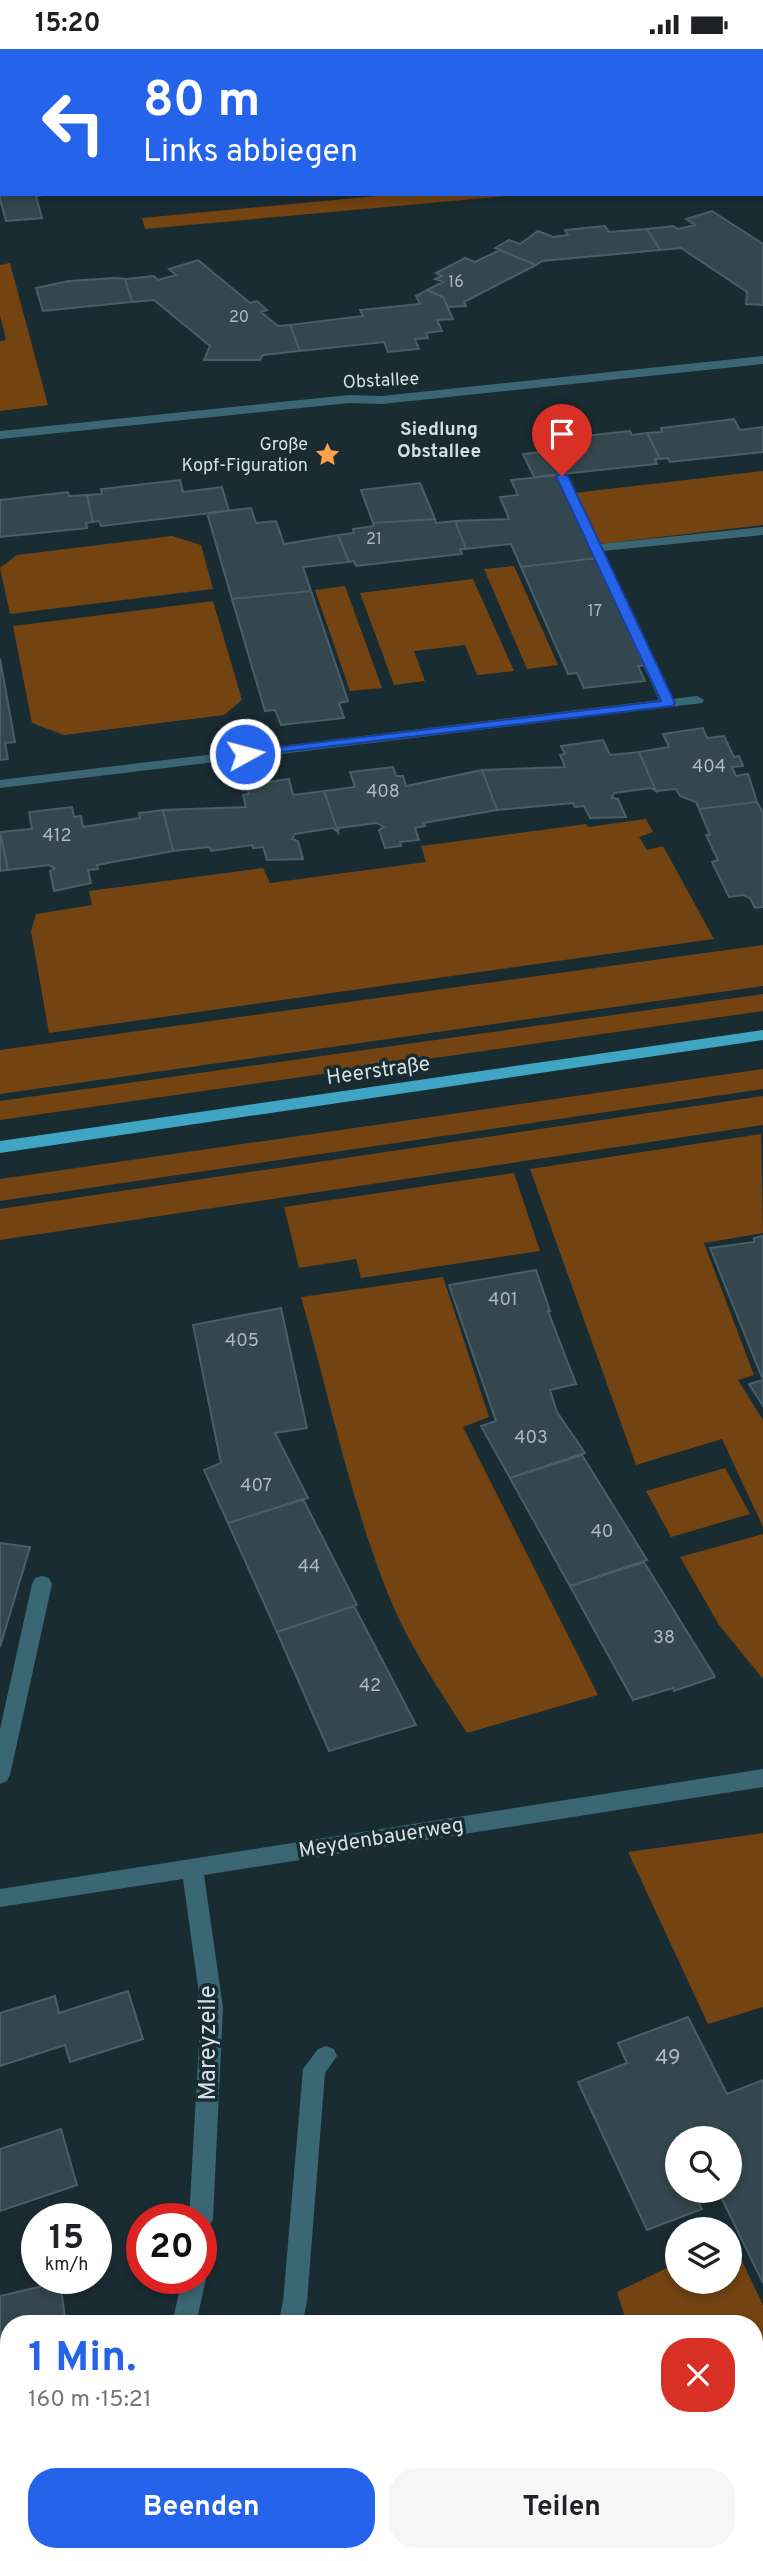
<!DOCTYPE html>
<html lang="de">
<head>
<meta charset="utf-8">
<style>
	body { margin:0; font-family:Overpass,sans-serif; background:#f6f6f6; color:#202124; height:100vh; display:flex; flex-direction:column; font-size:26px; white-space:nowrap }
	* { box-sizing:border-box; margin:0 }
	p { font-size:23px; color:#757577 }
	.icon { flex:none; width:38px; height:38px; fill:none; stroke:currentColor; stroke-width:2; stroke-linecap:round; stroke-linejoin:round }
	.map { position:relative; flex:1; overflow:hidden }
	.side { position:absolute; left:0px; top:2266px; width:763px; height:247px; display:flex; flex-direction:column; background:#fff; border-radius:28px 28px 0 0; box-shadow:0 4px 10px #0003 }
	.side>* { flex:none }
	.guide { position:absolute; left:0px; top:0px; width:763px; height:147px; box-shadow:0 4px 10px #0003; background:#2563eb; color:#fff; overflow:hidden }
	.buttons { position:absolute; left:665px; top:2077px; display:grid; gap:14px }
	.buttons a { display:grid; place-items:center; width:77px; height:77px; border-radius:50%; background:#fff; box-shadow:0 4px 10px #0003; font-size:35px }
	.speed { position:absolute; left:21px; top:2154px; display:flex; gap:14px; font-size:35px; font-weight:700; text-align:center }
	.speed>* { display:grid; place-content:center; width:91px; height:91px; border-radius:50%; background:#fff; box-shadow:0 4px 10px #0003; line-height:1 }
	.speed small { font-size:18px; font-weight:400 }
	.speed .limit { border:10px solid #d22; background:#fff; color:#111 }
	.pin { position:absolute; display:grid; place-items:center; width:60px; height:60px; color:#fff; margin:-72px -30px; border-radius:50% 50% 50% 0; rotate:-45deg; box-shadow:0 0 7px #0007 }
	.pin .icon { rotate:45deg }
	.me { position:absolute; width:77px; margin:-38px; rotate:83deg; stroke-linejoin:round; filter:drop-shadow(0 0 5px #0008) }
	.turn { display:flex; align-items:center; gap:24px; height:147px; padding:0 28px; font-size:32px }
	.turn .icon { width:91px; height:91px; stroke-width:2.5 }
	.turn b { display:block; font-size:49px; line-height:60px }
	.round { display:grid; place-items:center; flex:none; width:74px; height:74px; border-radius:28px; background:#f6f6f6 }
	.headline { display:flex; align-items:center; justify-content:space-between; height:119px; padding:0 28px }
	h1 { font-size:42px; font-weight:700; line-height:52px; color:#2563eb }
	.button { display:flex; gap:14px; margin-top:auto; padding:14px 28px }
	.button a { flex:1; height:80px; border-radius:28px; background:#2563eb; color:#fff; font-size:28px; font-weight:700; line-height:80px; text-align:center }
	.button a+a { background:#f6f6f6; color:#202124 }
	.status { display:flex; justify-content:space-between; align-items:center; height:49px; padding:0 35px; background:#fff; direction:ltr }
	.status svg { height:19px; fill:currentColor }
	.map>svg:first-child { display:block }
	.green { fill:#734312 }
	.building { fill:#34474e; stroke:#4a5e65; stroke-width:2 }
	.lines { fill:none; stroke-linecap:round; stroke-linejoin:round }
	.lane { fill:#3b6775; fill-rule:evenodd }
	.street { fill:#3b6775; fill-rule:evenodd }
	.primary { fill:#3fa5c2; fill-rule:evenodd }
	.route { fill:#2563eb; stroke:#184099; stroke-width:2 }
	.labels { text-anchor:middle; stroke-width:7; stroke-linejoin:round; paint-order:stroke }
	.far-number-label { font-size:16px; fill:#acb9be }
	.far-street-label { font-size:18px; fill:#d4dfe3; stroke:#192c32 }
	.far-poi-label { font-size:18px; fill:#d4dfe3; stroke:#192c32; text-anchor:end }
	.number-label { font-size:18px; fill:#acb9be }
	.far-neighbourhood-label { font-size:19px; font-weight:bold; fill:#d4dfe3; stroke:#192c32 }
	.street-label { font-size:21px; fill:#d4dfe3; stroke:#192c32 }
	.near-number-label { font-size:21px; fill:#acb9be }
	.near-street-label { font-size:24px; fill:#d4dfe3; stroke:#192c32 }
</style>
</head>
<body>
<div class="status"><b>15:20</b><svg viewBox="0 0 49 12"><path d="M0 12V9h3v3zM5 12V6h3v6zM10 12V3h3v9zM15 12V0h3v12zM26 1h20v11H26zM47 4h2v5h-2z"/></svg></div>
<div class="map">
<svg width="763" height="2512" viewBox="0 0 763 2512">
	<rect width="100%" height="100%" fill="#192c32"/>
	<path class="green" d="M399,145H530L145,180L142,169Z
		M10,214L48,356L0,362V292L6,291L0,266V216Z
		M763,422V476L600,495L574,444Z
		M172,487L201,496L213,540L10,565L0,519L17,506Z
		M514,517L558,616L527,620L484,520Z
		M473,530L514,622L477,626L465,596L414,602L425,632L394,636L360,544Z
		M345,537L382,639L350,642L315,541Z
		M213,552L242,651L224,666L64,686L32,674L13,577Z
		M646,770L653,783L639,788L647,801L663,797L714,890L49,984L31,882L36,865L92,856L89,842L263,819L270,834L426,813L421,797L586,775L588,778Z
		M763,896V937L0,1045V1001Z
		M763,945V962L0,1071V1052Z
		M763,1020V1040L0,1152V1130Z
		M763,1047V1076L0,1191V1160Z
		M761,1085L763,1184L704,1194L754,1326L738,1331L763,1371V1478L722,1390L636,1416L530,1120Z
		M514,1124L540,1202L361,1229L356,1210L299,1219L284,1158Z
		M443,1228L489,1368L463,1378L598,1646L467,1684C438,1639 408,1595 388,1545C350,1450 329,1347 301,1248Z
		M725,1419L750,1465L671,1488L646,1442Z
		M763,1485V1630L719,1576L680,1508Z
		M763,1784V1958L708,1975L628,1803Z
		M731,2189L763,2256V2512H717L714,2504H754V2275H627L617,2243L677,2214V2233H730Z"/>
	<path class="building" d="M182,0H245L162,2Z
		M518,0H611L612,2H519Z
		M0,65L2,145H50L36,147L42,169L6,172L0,150Z
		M712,162L763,195V256L746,255L747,243L681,199L660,201L647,180L673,177L678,180L695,176L686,170Z
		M605,177L609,183L647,180L660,201L542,212L536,216L495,199L509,191L520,195L538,182L553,188L568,186L565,181Z
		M500,201L536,216L464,253L466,257L448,258L443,248L427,241L443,233L435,230L442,227L436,224L465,209L475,213Z
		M198,211L250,254L257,252L267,261L261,263L278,277L290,276L300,302L263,306L260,311H204L210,297L154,251L132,253L125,230L154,227L158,231L176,226L169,220Z
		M115,229L125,230L132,253L43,262L36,239L69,232Z
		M427,241L443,248L453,270L437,271L442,282L426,284L428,289L415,290L419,300L388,303L384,293L300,302L290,276L363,267L360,261L420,255L416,247Z
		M734,370L740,381L763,378V403L670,413L668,409L660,410L647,384L662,383L661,379Z
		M630,382L632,386L647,384L660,410H655L657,415L534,428L523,405L560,401L555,390Z
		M557,426L597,509L521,518L511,495L466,500L455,472L509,470L500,448L518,446L511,431Z
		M180,431L183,443L222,438L229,462L101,477L99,472L93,473L87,446L102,445L101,440Z
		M420,434L435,470L373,474L361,441Z
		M68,443L69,447L87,446L93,473L86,474L87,479L0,488V451Z
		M251,459L256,474L276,472L284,495L338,486L349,513L303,518L311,542L232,550L207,464Z
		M435,470L436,474L455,472L466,500H460L462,505L356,517L354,512L349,513L338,486L354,484L353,480L374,477L373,474Z
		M597,509L647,616L638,617L645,632L584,639L577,624L568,625L521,518Z
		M311,542L348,652L339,654L344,669L281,676L275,661L265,662L232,550Z
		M0,610L15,693L5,694L8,710L0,711Z
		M703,679L707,689L724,687L734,708L739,707L743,717L732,718L736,727L748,725L757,753L699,760L696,753L680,747L676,740L656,742L639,703L669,698L663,685Z
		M603,691L610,706L639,703L656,742L651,739L614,744L612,749L618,750L626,768L590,769L584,757L575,758L573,754L497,761L482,721L565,718L560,706L565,705L561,697Z
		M393,718L396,727H403L406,737L482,721L497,761L423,774L425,777L415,779L419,791L400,793L401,797L385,799L379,781L384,778L377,774L339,779L338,783L324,742L355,738L350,723Z
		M289,730L293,746L324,742L338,783L333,779L295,785L292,790L298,792L303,810L267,811L263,798L253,799L252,796L211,802L210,798L173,802L163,761L246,758L243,746L249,745L246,736Z
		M757,753L763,764V858L755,859L750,849L743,846L729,848L712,813L718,811L706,786H710L699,760Z
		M72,758L74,768L81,767L83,778L140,769L139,764L163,761L173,802L97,816L98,820L88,821L91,834L54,842L50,822L55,819L49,816L8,821L0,783L32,780L29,763Z
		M0,784L8,821L0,822Z
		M763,1187V1357L749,1335L763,1331L710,1199L754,1193V1189Z
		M536,1221L550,1262H548L576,1335L550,1341L557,1363L585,1404L510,1429L481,1377L496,1372L449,1236Z
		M281,1259L307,1379L275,1384L308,1449L228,1474L204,1421L221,1414L193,1276Z
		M582,1406L647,1511L570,1537L510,1429Z
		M303,1450L357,1556L277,1583L228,1474Z
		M0,1494L30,1498L0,1598Z
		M644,1513L715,1628L674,1642L673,1639L633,1651L570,1537Z
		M354,1557L416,1676L329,1702L277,1583Z
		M128,1942L143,1990L70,2013L65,1996L0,2017V1964L55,1947L59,1964Z
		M688,1968L727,2045L763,2031V2234L718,2142H730V2090H677V2142H693L702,2160L647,2181L578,2033L627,2014L618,1994Z
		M61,2080L77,2136L0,2162V2100Z
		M60,2233L66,2275H9V2299L0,2301V2247Z
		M9,2299V2373L0,2375V2301Z
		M9,2373V2445L0,2447V2375Z"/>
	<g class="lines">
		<path class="lane" d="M683,0H715L716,2H683Z
			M740,0H763V3L739,2Z
			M562,423L568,427L600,495L763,478V486L603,502L672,650L697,647L704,651L702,654L0,739V731L659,651L556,427Z
			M42,1527L49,1529L52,1535L10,1726L7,1732L0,1735V1680L32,1535L35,1529Z
			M326,1997L334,2000L337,2007L325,2024L307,2253L302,2275H278L283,2253L303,2020L318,2000Z
			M666,2504H692L696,2512H669Z"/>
		<path class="street" d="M681,0H691L692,1L682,2Z
			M763,307V315L382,355L349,354L0,390V382L349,346L382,347Z
			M763,1720V1738L204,1826L223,1959L213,2170L209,2178L201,2181V2170H189L201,1959L183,1830L0,1858V1840Z
			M201,2221L206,2230L196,2275H172L182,2230H201Z
			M124,2504H149L148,2512H122Z"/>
		<path class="primary" d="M763,981V991L0,1104V1092Z"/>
	</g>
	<path class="route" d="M562,424L568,427L675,654L673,657L240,708V703L245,702L661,652L556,427Z"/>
	<defs>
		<symbol id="sight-bare" viewBox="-9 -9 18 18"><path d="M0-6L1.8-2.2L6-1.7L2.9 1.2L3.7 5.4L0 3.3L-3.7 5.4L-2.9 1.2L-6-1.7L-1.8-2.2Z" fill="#f9a04d" stroke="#192c32" stroke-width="2.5" paint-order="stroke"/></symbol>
	</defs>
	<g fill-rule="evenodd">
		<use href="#sight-bare" x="310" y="388" width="35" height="35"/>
	</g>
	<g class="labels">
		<g class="far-number-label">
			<text x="456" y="238">16</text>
			<text x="239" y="273">20</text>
			<text x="374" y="495">21</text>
			<text x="595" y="567">17</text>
		</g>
		<g class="far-street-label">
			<text transform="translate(381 331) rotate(-3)" y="6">Obstallee</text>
		</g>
		<g class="far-poi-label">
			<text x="308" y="401">Große<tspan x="308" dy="21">Kopf-Figuration</tspan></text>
		</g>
		<g class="number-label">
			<text x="709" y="723">404</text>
			<text x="383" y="748">408</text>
			<text x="57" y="792">412</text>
			<text x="503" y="1256">401</text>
			<text x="242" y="1297">405</text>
			<text x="531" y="1394">403</text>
			<text x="256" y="1442">407</text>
			<text x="602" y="1488">40</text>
			<text x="309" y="1523">44</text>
			<text x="664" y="1594">38</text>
			<text x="370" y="1642">42</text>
		</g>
		<g class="far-neighbourhood-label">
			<text x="439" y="386">Siedlung<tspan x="439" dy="22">Obstallee</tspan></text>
		</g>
		<g class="street-label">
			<text transform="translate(378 1021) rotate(-8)" y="7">Heerstraße</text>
			<text transform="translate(381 1788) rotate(-9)" y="7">Meydenbauerweg</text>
		</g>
		<g class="near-number-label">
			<text x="668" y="2015">49</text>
		</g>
		<g class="near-street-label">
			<text transform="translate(207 1994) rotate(-90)" y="8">Mareyzeile</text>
		</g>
	</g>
</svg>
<div class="buttons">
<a><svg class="icon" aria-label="search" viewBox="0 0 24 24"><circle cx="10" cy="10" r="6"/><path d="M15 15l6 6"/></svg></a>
<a><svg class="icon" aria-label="layers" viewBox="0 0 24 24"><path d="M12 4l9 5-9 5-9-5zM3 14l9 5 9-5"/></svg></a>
</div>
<div class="speed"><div>15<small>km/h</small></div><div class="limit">20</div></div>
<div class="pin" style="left:562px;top:427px;background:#d93025"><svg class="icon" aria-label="arrive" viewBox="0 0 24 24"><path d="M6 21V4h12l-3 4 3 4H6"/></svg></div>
<svg class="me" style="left:245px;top:705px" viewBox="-20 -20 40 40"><circle r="17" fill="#2563eb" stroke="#fff" stroke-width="3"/><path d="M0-11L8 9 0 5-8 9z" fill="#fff"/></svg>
<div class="guide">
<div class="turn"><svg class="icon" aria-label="left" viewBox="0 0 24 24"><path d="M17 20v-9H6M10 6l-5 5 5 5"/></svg><div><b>80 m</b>Links abbiegen</div></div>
</div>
<section class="side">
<div class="headline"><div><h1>1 Min.</h1><p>160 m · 15:21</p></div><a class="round" style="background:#d93025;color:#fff"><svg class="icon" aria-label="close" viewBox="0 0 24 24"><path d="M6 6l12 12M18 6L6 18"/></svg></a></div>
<div class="button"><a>Beenden</a><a>Teilen</a></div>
</section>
</div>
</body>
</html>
